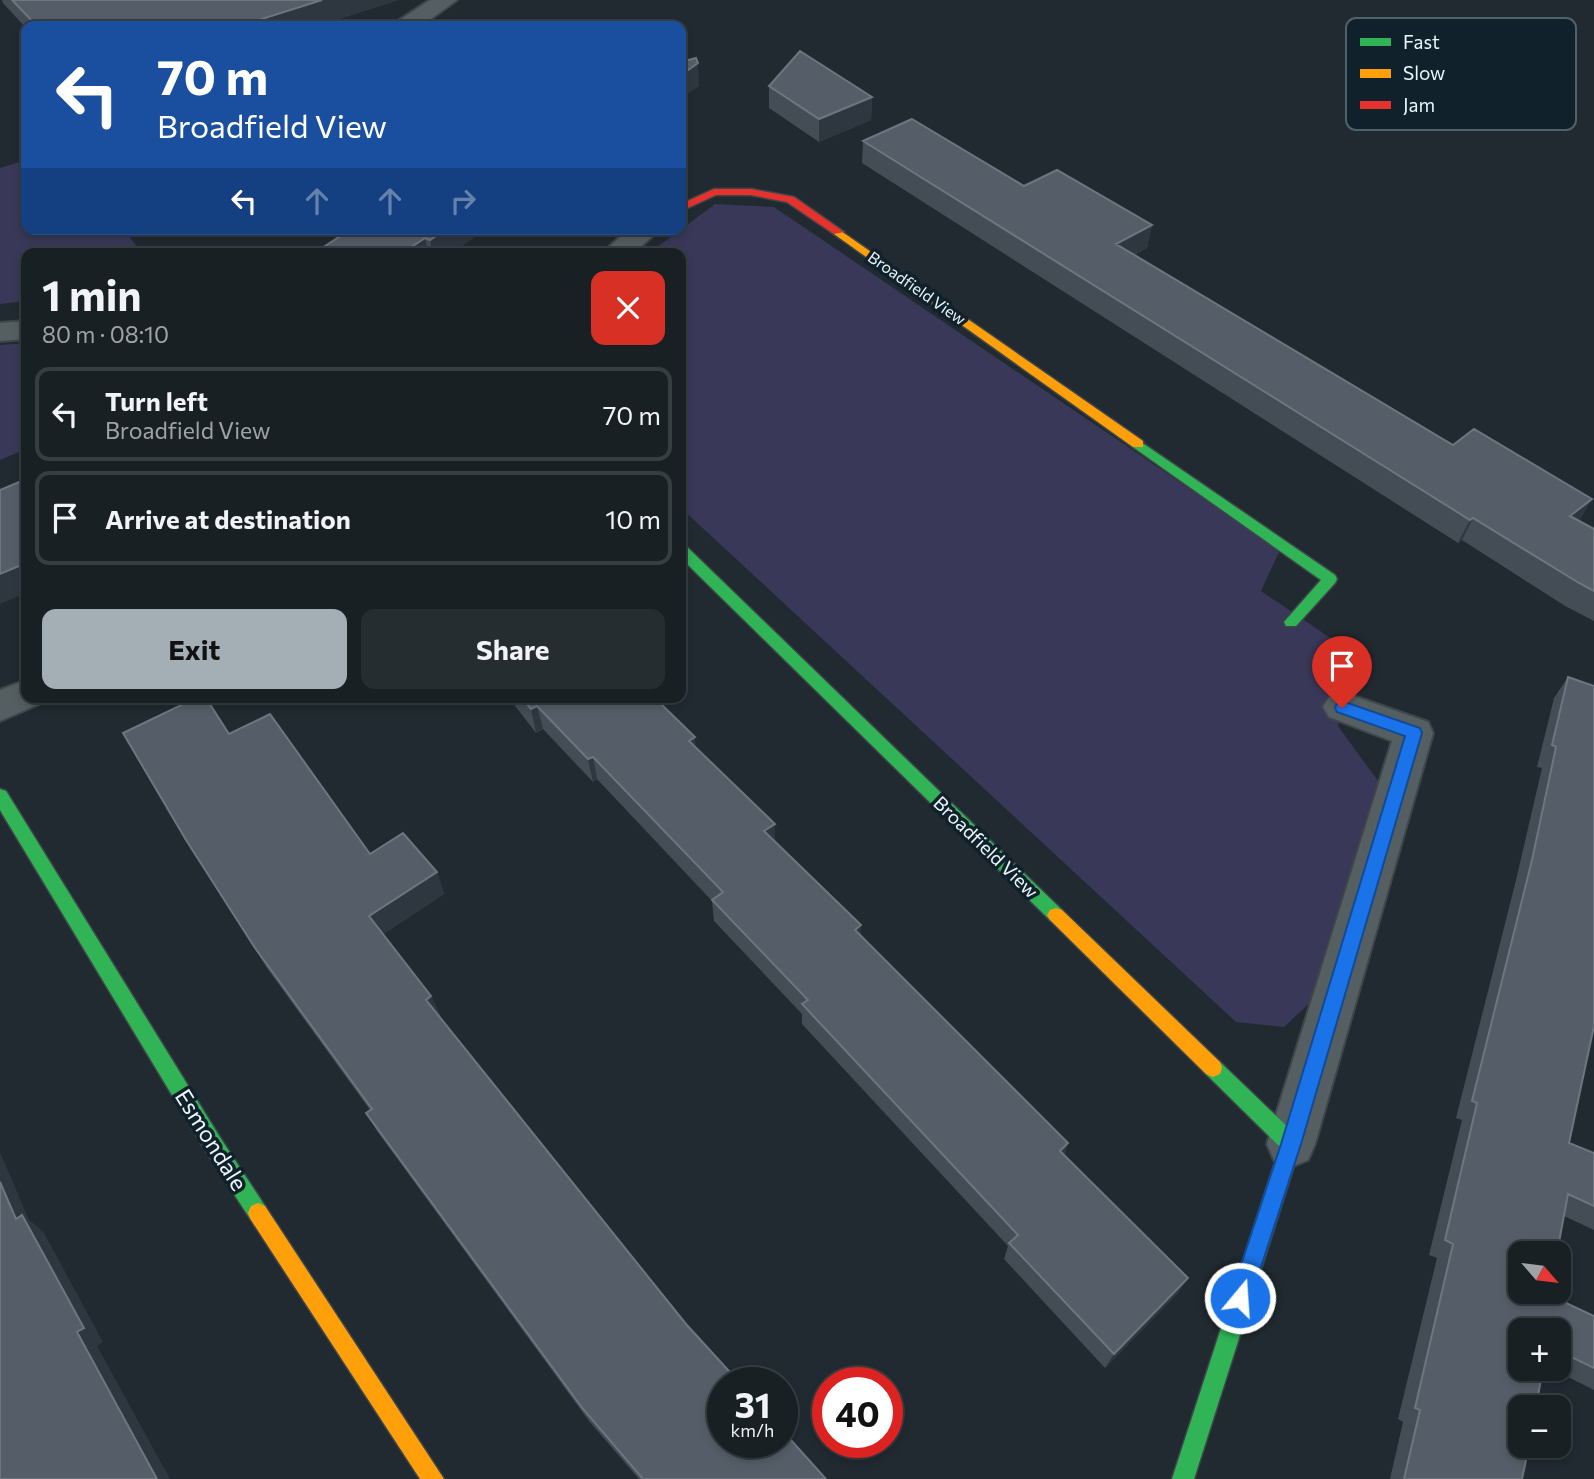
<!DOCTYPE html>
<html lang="en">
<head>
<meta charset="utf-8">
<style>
	body { margin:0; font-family:Commissioner,sans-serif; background:#252d31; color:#f1f3f6; height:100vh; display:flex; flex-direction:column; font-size:26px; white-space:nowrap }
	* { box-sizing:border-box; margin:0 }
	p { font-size:23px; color:#9fa3a6 }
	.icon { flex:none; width:38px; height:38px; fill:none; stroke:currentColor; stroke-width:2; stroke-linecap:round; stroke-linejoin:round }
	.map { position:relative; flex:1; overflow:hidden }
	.drawer { position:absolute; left:21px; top:248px; width:665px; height:455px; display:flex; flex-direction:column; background:#182024; border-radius:14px; box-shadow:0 4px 10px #0003,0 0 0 2px #363e41 }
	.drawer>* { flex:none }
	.guide { position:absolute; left:21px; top:21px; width:665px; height:214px; border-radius:14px; box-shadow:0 4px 10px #0003,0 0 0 2px #363e41; background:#1a4fa0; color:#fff; overflow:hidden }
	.needle { width:46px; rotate:118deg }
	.controls { position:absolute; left:1508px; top:1241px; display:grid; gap:14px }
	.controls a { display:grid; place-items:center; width:63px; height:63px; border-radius:14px; background:#182024; box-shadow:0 4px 10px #0003,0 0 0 2px #363e41; font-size:35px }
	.speed { position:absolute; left:707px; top:1367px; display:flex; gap:14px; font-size:35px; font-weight:700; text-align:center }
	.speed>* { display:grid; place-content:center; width:91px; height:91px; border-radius:50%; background:#182024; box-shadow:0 4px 10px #0003,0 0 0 2px #363e41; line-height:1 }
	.speed small { font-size:18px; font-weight:400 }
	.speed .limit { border:10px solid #d22; background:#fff; color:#111 }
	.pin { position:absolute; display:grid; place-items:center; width:60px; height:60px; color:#fff; margin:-72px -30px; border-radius:50% 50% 50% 0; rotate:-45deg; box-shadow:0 0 7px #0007 }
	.pin .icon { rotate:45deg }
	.me { position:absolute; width:77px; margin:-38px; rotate:18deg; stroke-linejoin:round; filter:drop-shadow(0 0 5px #0008) }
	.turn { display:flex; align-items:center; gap:24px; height:147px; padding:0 21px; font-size:32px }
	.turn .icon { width:91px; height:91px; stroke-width:2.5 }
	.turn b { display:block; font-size:49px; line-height:60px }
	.lanes { display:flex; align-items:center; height:66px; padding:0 21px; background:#0003; justify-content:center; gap:35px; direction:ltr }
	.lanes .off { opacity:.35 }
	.round { display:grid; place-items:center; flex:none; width:74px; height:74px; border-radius:14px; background:#252d31 }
	.headline { display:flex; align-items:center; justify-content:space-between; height:119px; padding:0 21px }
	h1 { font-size:42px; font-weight:700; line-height:52px }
	.action { display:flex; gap:14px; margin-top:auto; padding:14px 21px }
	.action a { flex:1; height:80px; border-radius:14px; background:#a3aeb5; color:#111; font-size:28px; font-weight:700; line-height:80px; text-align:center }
	.action a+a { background:#252d31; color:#f1f3f6 }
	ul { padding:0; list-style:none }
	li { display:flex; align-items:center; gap:21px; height:94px; margin:0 14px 10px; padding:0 7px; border:4px solid #363e41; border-radius:14px }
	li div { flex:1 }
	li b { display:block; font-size:26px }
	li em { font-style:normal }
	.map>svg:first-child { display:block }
	.green { fill:#393858 }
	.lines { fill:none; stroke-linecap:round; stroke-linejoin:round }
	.street-casing { stroke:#3e464b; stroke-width:4 }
	.fast-casing { stroke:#3e464b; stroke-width:3 }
	.slow-casing { stroke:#3e464b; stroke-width:3 }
	.jam-casing { stroke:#3e464b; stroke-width:3 }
	.street { fill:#555e60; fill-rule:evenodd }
	.fast { fill:#30b455; fill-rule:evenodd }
	.slow { fill:#ff9f0a; fill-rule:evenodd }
	.jam { fill:#e5322d; fill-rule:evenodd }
	.wall { fill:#444c56 }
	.shaded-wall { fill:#2e3740 }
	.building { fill:#555e68; stroke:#6d767f; stroke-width:2 }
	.route { fill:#1a73e8; stroke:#114b97; stroke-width:2 }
	.labels { text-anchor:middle; stroke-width:7; stroke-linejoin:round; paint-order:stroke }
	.far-street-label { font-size:16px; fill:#eaf5fc; stroke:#10212c }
	.street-label { font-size:19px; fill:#eaf5fc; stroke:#10212c }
	.near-street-label { font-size:23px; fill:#eaf5fc; stroke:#10212c }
	.key { fill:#10212c; stroke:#51616a; stroke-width:2 }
	.key-label { font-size:19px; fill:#eaf5fc }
</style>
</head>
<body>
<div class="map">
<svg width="1594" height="1479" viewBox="0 0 1594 1479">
	<rect width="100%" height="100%" fill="#202a30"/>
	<path class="green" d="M26,160V229H124L142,254H26V301L0,304V168Z
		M715,204L774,207L1280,550L1261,591L1351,652L1338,726L1381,785L1316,997L1284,1027L1236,1022L681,508V254H648Z
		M26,343V449L0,460V345Z"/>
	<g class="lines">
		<defs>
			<path id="street" d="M430,0H457L421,26H395L398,21Z
				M629,229H660L633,254H601Z
				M26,321V339L0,341V323Z
				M26,680V698H42L39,704L0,721V690Z
				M1342,692L1428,722L1433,733L1315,1144L1308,1160L1291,1167L1274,1160L1267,1144L1392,741L1329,717L1323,707L1329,697Z"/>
			<path id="fast" d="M1138,440L1335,575L1337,579L1335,583L1296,626H1286L1284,622L1321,580L1133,447V441Z
				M681,545L686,546L1062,910L1065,915L1062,920L1056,922L1050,920L681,558Z
				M0,789L6,791L221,1139L265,1206L268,1213L265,1220L258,1223L251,1220L207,1153L0,810Z
				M1213,1059L1220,1062L1298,1137L1301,1144L1194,1479H1172L1280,1147L1206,1074L1204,1068L1206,1062Z"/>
			<path id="slow" d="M838,229L1143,441V447H1133L834,234V230Z
				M1056,908L1062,910L1220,1062L1222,1068L1220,1074L1213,1077L1206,1074L1050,920L1047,915L1050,910Z
				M258,1203L265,1206L444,1479H420L251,1220L248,1213L251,1206Z"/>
			<path id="jam" d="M751,189L794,197L844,232L834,234L787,202L751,195H716L681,211V204L714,189Z"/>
		</defs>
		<use href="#street" class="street-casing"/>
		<use href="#fast" class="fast-casing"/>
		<use href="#slow" class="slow-casing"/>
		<use href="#jam" class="jam-casing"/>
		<use href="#street" class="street"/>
		<use href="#fast" class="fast"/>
		<use href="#slow" class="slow"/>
		<use href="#jam" class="jam"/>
	</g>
	<path class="wall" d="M2,0H398L317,26H26V28L3,3Z
		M769,86L872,97L871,120L819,142L769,108Z
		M863,141L1024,186L1152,225L1147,248L1134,255L1579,521L1594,529V621L1565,606L1462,540L1458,543L862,163Z
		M486,229L450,254H313Z
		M1568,677L1569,1143L1594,1153V1230L1564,1216L1549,1295L1594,1316V1390L1550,1368H1559V1330H1521L1522,1479H1390L1403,1422L1398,1419L1437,1258L1429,1255L1462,1120L1456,1118L1516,880L1542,768L1537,767L1554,698Z
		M509,698H655L775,842L860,935L1068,1143L1064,1155L1178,1293L1105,1368L1004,1259L1008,1246L802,1024V1014L714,921L712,901L597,779L593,782L543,729L536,733Z
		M229,734L370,854L437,872L444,894L383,934L431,996L440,1015L439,1016L686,1324L826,1479H639L589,1421L377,1131L366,1113L370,1110L267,968L186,840Z"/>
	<path class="shaded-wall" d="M322,0H398L317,26H240Z
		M698,63L699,86L681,99V75Z
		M872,97L871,120L819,142V119Z
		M1152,225L1147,248L1111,266L1116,244Z
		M446,229H486L450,254H433L430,240Z
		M425,238L428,254H401Z
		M1592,499L1579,522L1570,516Z
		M1473,518L1462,540L1458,543L1470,520Z
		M26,563V593L0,604V574Z
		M537,706L543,729L536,733L531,709Z
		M695,737L697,760L689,741Z
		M593,757L597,779L593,782L588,759Z
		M775,824V846L764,831Z
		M437,872L444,894L378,937L369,916Z
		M861,925L860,946L855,930Z
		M431,996L440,1015L434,1019L426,1000Z
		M1068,1143L1061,1161L1060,1151Z
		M0,1152L29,1220L43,1231L103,1342L97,1346L170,1479H157L16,1219L0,1182Z
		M1188,1278L1178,1293L1105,1368L1114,1354Z"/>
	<path class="building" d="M12,0H322L240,26H37Z
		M800,51L872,97L819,119L769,86Z
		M696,58L698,63L681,75V62Z
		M912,119L1024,186L1057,170L1152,225L1116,244L1453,445L1474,429L1592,499L1570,516L1594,529V591L1579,583L1473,518L1470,520L863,141Z
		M351,229H446L430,240L425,238L401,254H313Z
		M26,479V563L0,574V490Z
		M1568,677L1594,686V1026L1569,1143L1594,1153V1206L1568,1194L1557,1253H1521V1292H1550L1549,1295L1594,1316V1368L1559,1351V1330H1521V1368H1543L1536,1407H1521V1446H1529L1522,1479H1404L1420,1410L1415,1408L1453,1244L1445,1240L1477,1103L1472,1101L1532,860L1556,747L1552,745Z
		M196,698H206L229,734L270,714L370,854L403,833L437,872L369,916L431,996L426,1000L686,1324L739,1382H723V1442H782V1430L826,1479H643L583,1409L366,1113L372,1109L255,948L186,840L123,733Z
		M522,698H655L695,737L689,741L775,824L764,831L861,925L855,930L1068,1143L1060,1151L1188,1278L1114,1354L1009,1243L1018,1235L802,1004L808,1000L712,900L723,892L593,757L588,759L537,706L531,709Z
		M0,1182L16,1219L22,1215L84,1328L77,1332L157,1479H0Z"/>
	<path class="route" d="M1342,701L1420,728L1422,733L1301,1144L1251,1298L1248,1306L1240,1309L1233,1306L1230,1298L1281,1144L1405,736L1337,712L1335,708L1337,703Z"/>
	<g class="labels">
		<g class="far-street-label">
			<text transform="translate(917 288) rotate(35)" y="6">Broadfield View</text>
		</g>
		<g class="street-label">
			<text transform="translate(986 847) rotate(44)" y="7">Broadfield View</text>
		</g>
		<g class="near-street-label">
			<text transform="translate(211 1140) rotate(58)" y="8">Esmondale</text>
		</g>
	</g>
	<rect x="1346" y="18" width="230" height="112" rx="10" class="key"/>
	<rect x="1360" y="38" width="31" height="8" fill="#30b455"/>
	<rect x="1360" y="69" width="31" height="9" fill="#ff9f0a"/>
	<rect x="1360" y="101" width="31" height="8" fill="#e5322d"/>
	<g class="key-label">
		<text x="1403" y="49">Fast</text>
		<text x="1403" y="80">Slow</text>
		<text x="1403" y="112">Jam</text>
	</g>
</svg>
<div class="controls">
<a><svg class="needle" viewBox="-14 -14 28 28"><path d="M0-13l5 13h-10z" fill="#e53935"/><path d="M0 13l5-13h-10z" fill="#9fa3a6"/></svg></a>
<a>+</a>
<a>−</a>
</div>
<div class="speed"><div>31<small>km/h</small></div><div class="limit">40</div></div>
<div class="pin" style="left:1342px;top:708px;background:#d93025"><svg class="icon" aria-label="arrive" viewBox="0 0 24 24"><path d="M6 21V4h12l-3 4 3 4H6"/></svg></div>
<svg class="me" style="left:1240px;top:1298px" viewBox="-20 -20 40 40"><circle r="17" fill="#1a73e8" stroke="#fff" stroke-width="3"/><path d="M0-11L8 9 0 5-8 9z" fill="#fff"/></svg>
<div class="guide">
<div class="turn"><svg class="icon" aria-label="left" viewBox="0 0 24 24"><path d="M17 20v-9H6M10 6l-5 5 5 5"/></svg><div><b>70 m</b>Broadfield View</div></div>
<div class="lanes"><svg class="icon" aria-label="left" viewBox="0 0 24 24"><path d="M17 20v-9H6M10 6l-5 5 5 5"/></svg><svg class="icon off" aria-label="ahead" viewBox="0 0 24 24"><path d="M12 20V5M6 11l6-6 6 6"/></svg><svg class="icon off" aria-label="ahead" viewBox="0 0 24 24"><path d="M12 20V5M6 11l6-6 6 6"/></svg><svg class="icon off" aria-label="right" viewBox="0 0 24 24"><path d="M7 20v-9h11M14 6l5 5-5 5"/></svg></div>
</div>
<section class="drawer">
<div class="headline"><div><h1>1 min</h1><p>80 m · 08:10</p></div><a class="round" style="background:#d93025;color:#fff"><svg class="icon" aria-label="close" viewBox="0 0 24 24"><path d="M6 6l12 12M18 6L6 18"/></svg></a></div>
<ul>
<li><svg class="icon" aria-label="left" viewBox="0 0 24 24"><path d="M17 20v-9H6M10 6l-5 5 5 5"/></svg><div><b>Turn left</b><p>Broadfield View</p></div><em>70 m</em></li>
<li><svg class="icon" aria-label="arrive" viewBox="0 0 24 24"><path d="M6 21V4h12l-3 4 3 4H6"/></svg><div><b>Arrive at destination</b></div><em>10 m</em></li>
</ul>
<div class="action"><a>Exit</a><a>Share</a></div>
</section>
</div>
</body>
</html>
